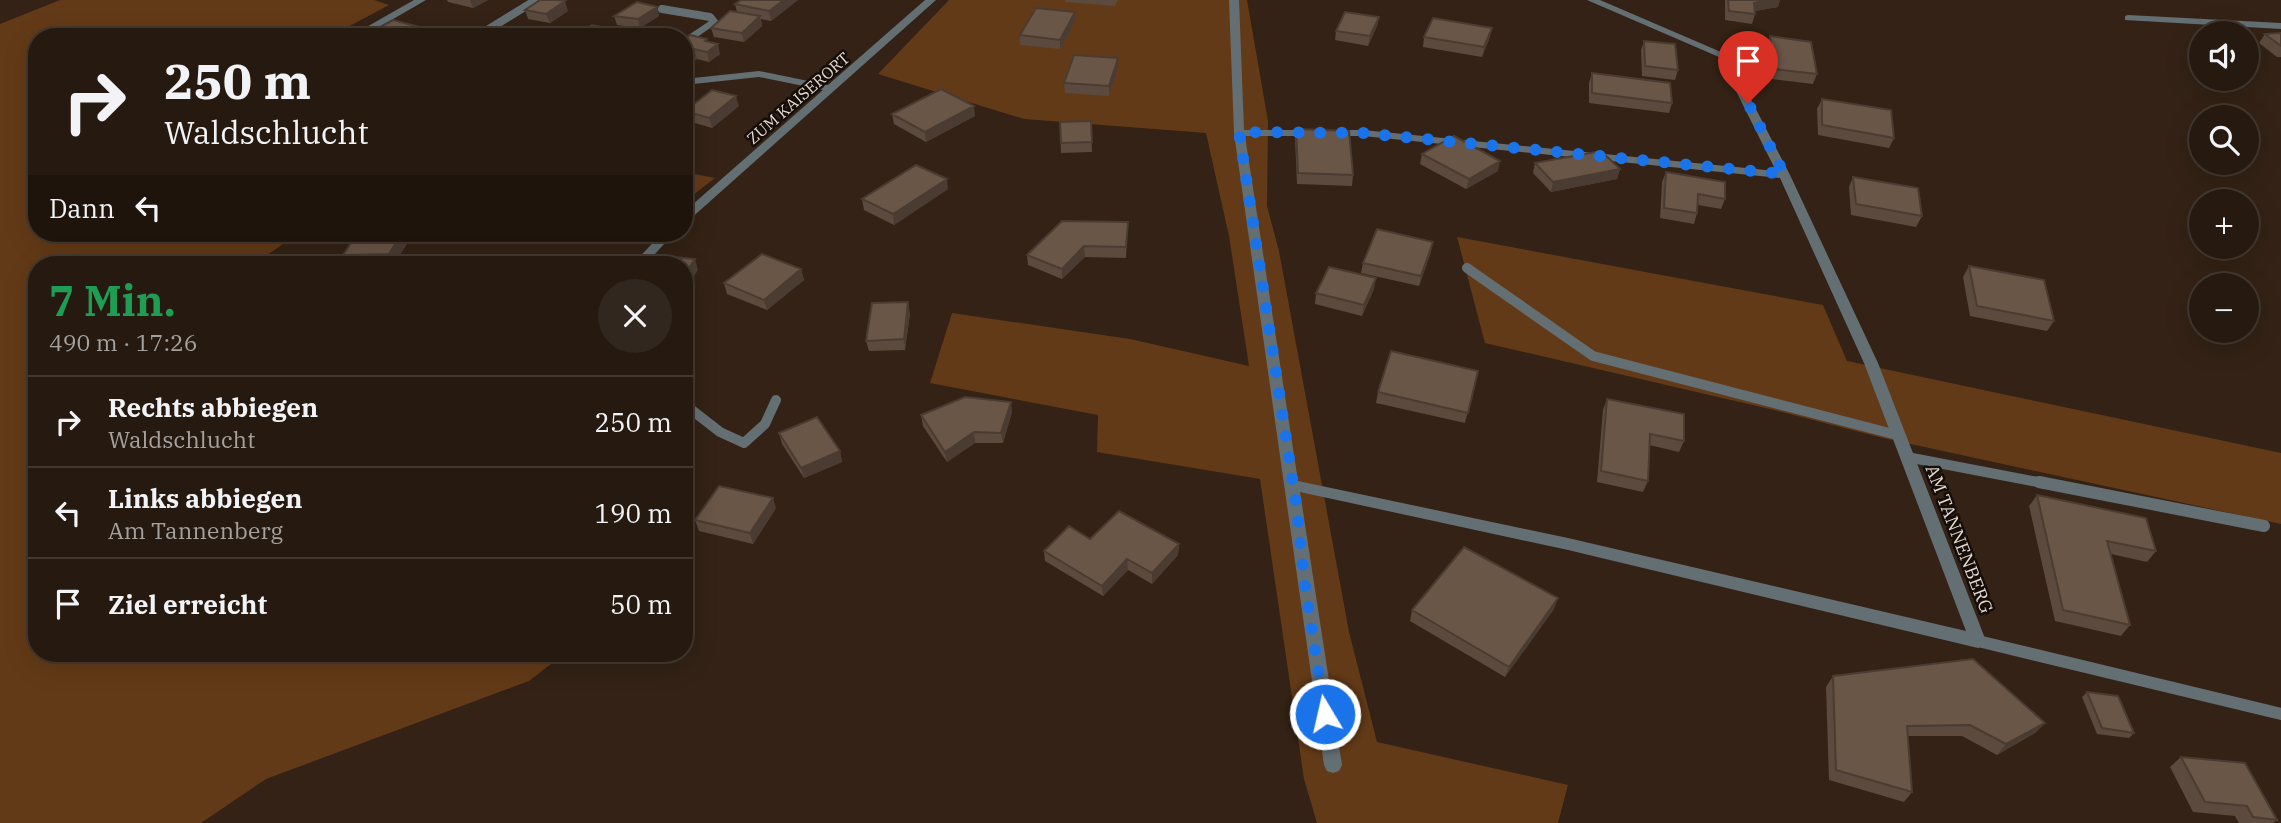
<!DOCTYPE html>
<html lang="de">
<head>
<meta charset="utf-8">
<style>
	body { margin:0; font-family:"IBM Plex Serif",serif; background:#32271e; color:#f1f3f6; height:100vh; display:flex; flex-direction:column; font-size:26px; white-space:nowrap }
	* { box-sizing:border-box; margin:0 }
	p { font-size:23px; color:#a4a19f }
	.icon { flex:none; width:38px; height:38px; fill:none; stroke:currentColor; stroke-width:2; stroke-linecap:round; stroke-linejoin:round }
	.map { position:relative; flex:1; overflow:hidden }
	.side { position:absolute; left:28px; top:256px; width:665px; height:406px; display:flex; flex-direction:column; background:#261a10; border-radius:28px; box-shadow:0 7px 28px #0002,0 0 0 2px #423830 }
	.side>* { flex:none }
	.top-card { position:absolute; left:28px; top:28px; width:665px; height:214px; border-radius:28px; box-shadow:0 7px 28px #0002,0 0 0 2px #423830; background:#261a10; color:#f1f3f6; overflow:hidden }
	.buttons { position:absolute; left:2189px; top:21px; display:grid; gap:14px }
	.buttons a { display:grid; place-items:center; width:70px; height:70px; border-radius:50%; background:#261a10; box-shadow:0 7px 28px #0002,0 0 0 2px #423830; font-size:35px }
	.pin { position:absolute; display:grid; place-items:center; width:60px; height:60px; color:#fff; margin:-72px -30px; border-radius:50% 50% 50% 0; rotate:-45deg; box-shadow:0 0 7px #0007 }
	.pin .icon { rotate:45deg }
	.me { position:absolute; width:77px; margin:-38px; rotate:351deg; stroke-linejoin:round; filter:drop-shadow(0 0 5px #0008) }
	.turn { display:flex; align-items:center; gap:24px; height:147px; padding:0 21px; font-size:32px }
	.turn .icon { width:91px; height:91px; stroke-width:2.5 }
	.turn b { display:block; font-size:49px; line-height:60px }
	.then { display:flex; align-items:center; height:66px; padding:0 21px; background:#0003; gap:14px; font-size:26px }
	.round { display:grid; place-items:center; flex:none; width:74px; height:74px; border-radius:37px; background:#32271e }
	.headline { display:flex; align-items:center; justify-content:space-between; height:119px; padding:0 21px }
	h1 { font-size:42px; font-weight:700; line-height:52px; color:#1e9e55 }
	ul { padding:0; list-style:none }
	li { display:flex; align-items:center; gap:21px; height:91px; padding:0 21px; border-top:2px solid #423830 }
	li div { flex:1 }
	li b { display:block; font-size:26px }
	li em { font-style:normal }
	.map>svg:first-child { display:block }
	.green { fill:#633a17 }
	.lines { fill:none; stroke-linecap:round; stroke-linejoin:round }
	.lane-far2 { stroke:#646f74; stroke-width:8 }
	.lane-far1 { stroke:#646f74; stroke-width:10 }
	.lane { stroke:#646f74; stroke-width:12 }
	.street { fill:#646f74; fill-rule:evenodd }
	.wall { fill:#5b4a3d }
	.shaded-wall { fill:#4a3c32 }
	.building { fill:#6a5647; stroke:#4a3c32; stroke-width:2 }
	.route { stroke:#1a73e8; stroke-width:12; stroke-dasharray:0 21.6 }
	.labels { text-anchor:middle; stroke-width:5; stroke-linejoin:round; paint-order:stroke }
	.far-street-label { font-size:16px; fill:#e6dad2; stroke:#150e08 }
	.street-label { font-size:18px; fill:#e6dad2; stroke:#150e08 }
</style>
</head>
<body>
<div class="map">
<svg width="2281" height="823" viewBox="0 0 2281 823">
	<rect width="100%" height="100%" fill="#332215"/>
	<path class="green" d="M60,0H374L389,5L329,37H37V233H299L254,264H37V653H565L529,681L266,779L201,823H0V24Z
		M949,0H1247L1268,121L1267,206L1279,251L1349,632L1377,742L1568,785L1558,823H1317L1304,779L1260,479L1097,452L1098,415L930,383L952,313L1130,339L1249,366L1229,236L1206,133L1024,119L878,74Z
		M684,172L715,178L684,202Z
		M1457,237L1823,305L1847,361L2281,453V524L1883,438L1774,410L1485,343Z"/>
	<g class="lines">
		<path class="lane-far2" d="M662,9L710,17L714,22
			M476,37L536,0"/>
		<path class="lane-far1" d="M1467,268L1593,356L1897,435L1894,428
			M684,404L720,432L744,443L765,424L776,400
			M1907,457L2048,484"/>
		<path class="lane" d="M2039,482L2264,526
			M1978,641L2281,714"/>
		<path class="street" d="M414,0H426L362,37H349Z
			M925,0H936L688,221H684V212L823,90L759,77L684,85V79L759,71L828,85Z
			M1229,0H1239L1244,130H1363L1776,171L1719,57L1587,0H1600L1728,55L1790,175L1878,363L1986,641L1984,646L1978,648L1568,550L1300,492L1342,765L1339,771L1333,773L1327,771L1324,765L1234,133ZM1245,136H1363L1780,178L1864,363L1966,631L1568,538L1298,481Z
			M2128,15L2281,23V29L2125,20V16Z
			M711,20L719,22L684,46V38Z
			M662,233H674L646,264H633Z"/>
	</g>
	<path class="wall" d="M447,0H488L473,8L448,2Z
		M741,0H798L771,21L761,19L762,26L744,42L714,37L711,28L737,12L735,4Z
		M1065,0H1118L1115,6L1065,2Z
		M1725,0H1780L1778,7L1755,11V14L1752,24L1725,20Z
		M657,7L659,16L640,28L617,25L614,16Z
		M525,10L568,11L550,23L528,19Z
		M1075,12V21L1060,49L1020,45V35Z
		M1379,17L1377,26L1368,46L1335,40L1336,31Z
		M2281,33V57H2277L2259,43L2265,34Z
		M1770,36L1817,74L1813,84L1771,79L1766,46Z
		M1424,37H1490L1482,57L1423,47Z
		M684,40L708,42L720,54L709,62L697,59L690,64L684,62Z
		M1644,41L1678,70L1675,80L1642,76L1641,50Z
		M1118,68L1109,96L1065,93L1064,83Z
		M1592,73L1672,103L1669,113L1589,103V83Z
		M1822,99L1894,138L1889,148L1818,135L1817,109Z
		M739,106L712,128L688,121L685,111Z
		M892,114L975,116L926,142L894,124Z
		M1091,121L1092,152L1061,153L1060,122Z
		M1296,129L1353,175L1352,186L1297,184L1295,140Z
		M1422,154L1498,171L1466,189L1420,164Z
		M1535,163L1620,169L1617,179L1551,192L1533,173Z
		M1666,172L1725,199L1721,209L1698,205L1697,213L1694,224L1660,218L1662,182Z
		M1853,177L1922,216L1916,227L1851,215L1849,187Z
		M948,189L894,225L864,210L862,199Z
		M1128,222L1126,258L1085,257L1062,279L1028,265L1027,255Z
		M358,233H414L394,264H348L343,255Z
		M1431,252L1419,286L1361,273L1363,263Z
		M1969,266L2054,321L2047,331L1970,316L1963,277Z
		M801,269L804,280L767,310L727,294L724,283Z
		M1374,289L1362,316L1315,304L1316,293Z
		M910,313L905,350L869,351L866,341Z
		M1478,371L1465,423L1376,403L1378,392Z
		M1607,399L1684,441L1679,452L1649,445L1648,481L1643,492L1597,482L1603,410Z
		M1012,412L1003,443H975L947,462L923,426L921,415Z
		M779,433L840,451L842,462L804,478L782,444Z
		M2037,495L2156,551L2147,562L2111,554L2130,625L2121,636L2055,621L2029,506Z
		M776,508L753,544L699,531L695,520Z
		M1090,539L1179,544L1178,555L1152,584L1128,570L1103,596L1045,561L1044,551Z
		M1554,609L1505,677L1410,621L1412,610Z
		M1833,676L2045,723L2035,733L1997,755L1962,736H1908L1912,792L1904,802L1829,780L1826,687Z
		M2087,692L2134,733L2129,738L2097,734L2082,697Z
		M2181,757L2277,820L2273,823H2239L2235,816L2193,812L2170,767Z"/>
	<path class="shaded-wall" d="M470,0H488L473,8Z
		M784,0H798L771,21L769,11Z
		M1768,0H1780L1778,7L1750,12L1754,3Z
		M565,1L568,11L550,23L546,14Z
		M657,7L659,16L640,28L638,19Z
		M1075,12V21L1060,49V40Z
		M760,16L762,26L744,42L742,33Z
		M1379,17L1377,26L1368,46L1370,36Z
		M420,27L424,37H403Z
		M1492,28L1490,37L1482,57L1484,47Z
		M620,31L621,37H611Z
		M718,44L720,54L709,62L707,52Z
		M694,49L697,59L690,64L687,54Z
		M1118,58V68L1109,96V86Z
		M736,96L739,106L712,128L709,118Z
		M974,106L975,116L926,142L925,132Z
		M1500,161L1498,171L1466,189L1469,179Z
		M1620,169L1617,179L1551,192L1553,182Z
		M947,179L948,189L894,225L893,214Z
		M402,233H414L394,264L389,254Z
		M1433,242L1431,252L1419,286L1421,276Z
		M1084,246L1085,257L1062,279V269Z
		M695,259L698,270L684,292V276Z
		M801,269L804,280L767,310L764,300Z
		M1376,278L1374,289L1362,316L1364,305Z
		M908,302L910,313L905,350L904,339Z
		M1011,402L1012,412L1003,443L1001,433Z
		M974,432L975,443L947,462L945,452Z
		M840,451L842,462L804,478L801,468Z
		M773,498L776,508L753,544L750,533Z
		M1179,544L1178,555L1152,584V573Z
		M1127,559L1128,570L1103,596L1102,586Z
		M1558,598L1554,609L1505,677L1509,667Z
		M2045,723L2035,733L1997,755L2006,744Z"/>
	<path class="building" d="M540,0H557L565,1L546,14L525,10Z
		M741,0H784L769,11L735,4Z
		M1728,0H1768L1754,3L1755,14L1729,11Z
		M637,2L657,7L638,19L614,16Z
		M1036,8L1075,12L1060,40L1020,35Z
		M730,11L760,16L742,33L711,28Z
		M1345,12L1379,17L1370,36L1336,31Z
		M1433,18L1492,28L1484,47L1424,37Z
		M393,20L420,27L403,37H383L369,33Z
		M592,25L620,31L611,37H575Z
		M360,33L370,36L371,37H353Z
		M2281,33V46L2265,34Z
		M690,35L707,39L705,41L718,44L707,52L694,49L687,54L684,53V40Z
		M1770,36L1811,42L1817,74L1774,69Z
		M1644,41L1675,44L1678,70L1645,66Z
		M1074,55L1118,58L1109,86L1064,83Z
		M1592,73L1670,83L1672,103L1592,93Z
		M941,89L974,106L925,132L892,114Z
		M712,90L736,96L709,118L685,111Z
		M1822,99L1891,110L1894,138L1822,125Z
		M1091,121L1092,142L1061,143L1060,122Z
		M1296,129L1349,131L1353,175L1298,173Z
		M1454,136L1500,161L1469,179L1422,154Z
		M1601,151L1620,169L1553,182L1535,163Z
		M916,165L947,179L893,214L862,199Z
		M1666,172L1725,182V199L1698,194L1697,213L1664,208Z
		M1853,177L1918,188L1922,216L1856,204Z
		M1062,221L1128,222L1126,247L1084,246L1062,269L1027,255Z
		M1377,229L1433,242L1421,276L1363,263Z
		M358,233H402L389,254L343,255Z
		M762,254L801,269L764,300L724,283Z
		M651,255L695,259L684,276V264H645Z
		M1969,266L2044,280L2054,321L1977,306Z
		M1329,267L1376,278L1364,305L1316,293Z
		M908,302L904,339L866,341L872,303Z
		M1391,351L1478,371L1468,413L1378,392Z
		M965,397L1011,402L1001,433L974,432L945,452L921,415Z
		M1607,399L1684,414V441L1650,434L1648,481L1601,471Z
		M817,417L840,451L801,468L779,433Z
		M719,486L773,498L750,533L695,520Z
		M2037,495L2146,518L2156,551L2107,541L2130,625L2063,610Z
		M1119,511L1179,544L1152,573L1127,559L1102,586L1044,551L1069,526L1090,539Z
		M1464,547L1558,598L1509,667L1412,610Z
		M1973,659L2045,723L2006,744L1970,725L1907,726L1912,792L1836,770L1833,676Z
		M2087,692L2118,696L2134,733L2102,728Z
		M2181,757L2245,763L2277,820L2253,817L2247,806L2205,802Z"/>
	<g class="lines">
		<path class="route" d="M1325,714L1305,586L1296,503L1239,132L1363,133L1784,174L1748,103"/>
	</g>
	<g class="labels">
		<g class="far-street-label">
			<text transform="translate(798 98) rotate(-41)" y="6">ZUM KAISERORT</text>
		</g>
		<g class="street-label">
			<text transform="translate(1959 539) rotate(69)" y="6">AM TANNENBERG</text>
		</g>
	</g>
</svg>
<div class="buttons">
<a><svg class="icon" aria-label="sound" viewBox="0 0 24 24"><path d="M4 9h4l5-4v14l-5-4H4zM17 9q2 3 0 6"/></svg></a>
<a><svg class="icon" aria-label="search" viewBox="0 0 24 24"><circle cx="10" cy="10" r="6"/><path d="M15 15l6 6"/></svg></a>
<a>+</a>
<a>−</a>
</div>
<div class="pin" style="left:1748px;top:103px;background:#d93025"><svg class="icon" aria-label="arrive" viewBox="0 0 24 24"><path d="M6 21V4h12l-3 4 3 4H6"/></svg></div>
<svg class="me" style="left:1325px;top:714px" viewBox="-20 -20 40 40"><circle r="17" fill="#1a73e8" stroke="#fff" stroke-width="3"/><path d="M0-11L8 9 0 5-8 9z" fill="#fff"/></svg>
<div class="top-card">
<div class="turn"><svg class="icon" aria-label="right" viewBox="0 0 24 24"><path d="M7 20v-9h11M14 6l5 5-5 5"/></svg><div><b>250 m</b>Waldschlucht</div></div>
<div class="then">Dann<svg class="icon" aria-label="left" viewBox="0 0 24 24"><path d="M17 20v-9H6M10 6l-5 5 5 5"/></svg></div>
</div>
<section class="side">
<div class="headline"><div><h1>7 Min.</h1><p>490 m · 17:26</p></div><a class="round"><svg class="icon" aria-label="close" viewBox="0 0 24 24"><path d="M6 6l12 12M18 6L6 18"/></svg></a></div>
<ul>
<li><svg class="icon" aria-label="right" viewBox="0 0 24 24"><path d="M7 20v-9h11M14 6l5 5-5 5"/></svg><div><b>Rechts abbiegen</b><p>Waldschlucht</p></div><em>250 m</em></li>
<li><svg class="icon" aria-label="left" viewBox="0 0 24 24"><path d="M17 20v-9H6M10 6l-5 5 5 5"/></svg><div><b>Links abbiegen</b><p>Am Tannenberg</p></div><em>190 m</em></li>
<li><svg class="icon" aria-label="arrive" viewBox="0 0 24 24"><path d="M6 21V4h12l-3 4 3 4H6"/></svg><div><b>Ziel erreicht</b></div><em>50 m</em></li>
</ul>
</section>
</div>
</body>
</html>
